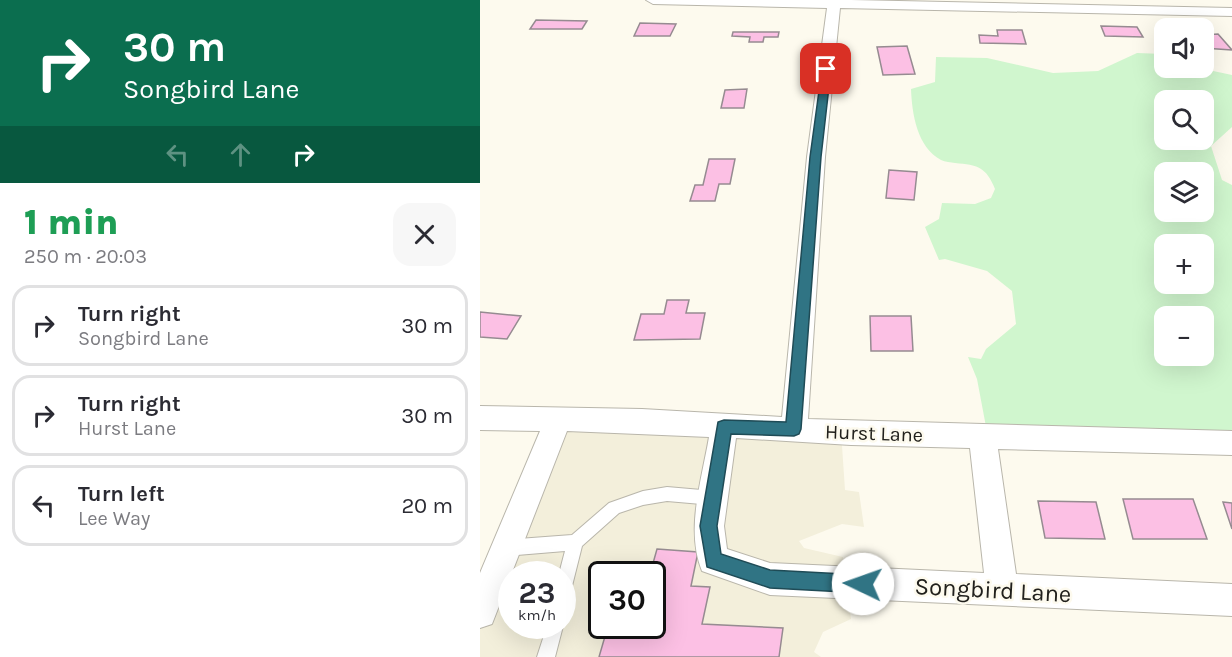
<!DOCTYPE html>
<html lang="en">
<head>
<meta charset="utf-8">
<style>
	body { margin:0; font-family:Karla,sans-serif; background:#f7f7f7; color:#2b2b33; height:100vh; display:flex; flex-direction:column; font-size:22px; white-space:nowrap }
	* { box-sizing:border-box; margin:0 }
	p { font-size:20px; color:#7c7c81 }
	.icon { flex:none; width:33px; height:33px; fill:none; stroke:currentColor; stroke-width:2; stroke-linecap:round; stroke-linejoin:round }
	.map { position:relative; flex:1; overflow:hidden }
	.side { display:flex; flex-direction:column; background:#fff; width:480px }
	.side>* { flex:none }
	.hud { background:#0b6e4f; color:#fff; overflow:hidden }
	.fabs { position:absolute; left:674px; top:18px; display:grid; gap:12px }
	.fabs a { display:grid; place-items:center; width:60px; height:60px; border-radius:12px; background:#fff; box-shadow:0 6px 24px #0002; font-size:30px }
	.speed { position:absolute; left:18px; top:561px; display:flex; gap:12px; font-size:30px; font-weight:700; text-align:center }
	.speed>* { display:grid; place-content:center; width:78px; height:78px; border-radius:50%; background:#fff; box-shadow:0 6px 24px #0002; line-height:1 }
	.speed small { font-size:15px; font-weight:400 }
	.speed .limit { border:3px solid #111; border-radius:9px; background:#fff; color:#111 }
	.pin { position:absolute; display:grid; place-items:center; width:51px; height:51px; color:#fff; margin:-26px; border-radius:12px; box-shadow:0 3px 9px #0006 }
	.me { position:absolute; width:66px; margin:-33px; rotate:273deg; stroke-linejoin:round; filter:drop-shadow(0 0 4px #0008) }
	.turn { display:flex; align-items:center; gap:21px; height:126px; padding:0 24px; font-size:27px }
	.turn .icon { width:78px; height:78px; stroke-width:2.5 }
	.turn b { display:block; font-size:42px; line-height:51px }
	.lanes { display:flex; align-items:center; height:57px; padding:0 24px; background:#0003; justify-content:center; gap:30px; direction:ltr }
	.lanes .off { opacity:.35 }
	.round { display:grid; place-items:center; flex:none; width:63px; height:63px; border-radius:18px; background:#f7f7f7 }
	.head { display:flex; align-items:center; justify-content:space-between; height:102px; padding:0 24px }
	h1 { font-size:36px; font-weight:800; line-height:45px; color:#1e9e55 }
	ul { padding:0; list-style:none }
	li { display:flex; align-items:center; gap:18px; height:81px; margin:0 12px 9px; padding:0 12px; border:3px solid #e1e1e2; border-radius:18px }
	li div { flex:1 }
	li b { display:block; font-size:22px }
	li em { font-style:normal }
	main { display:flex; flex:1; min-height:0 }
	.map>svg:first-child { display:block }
	.built { fill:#f3efdb; fill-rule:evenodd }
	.green { fill:#d0f6ce; fill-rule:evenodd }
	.building { fill:#fcc0e4; stroke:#968b91; stroke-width:1.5 }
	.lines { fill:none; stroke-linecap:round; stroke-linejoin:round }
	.service-casing { stroke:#b9b6ab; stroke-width:2 }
	.minor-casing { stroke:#b9b6ab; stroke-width:2 }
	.service { fill:#fff; fill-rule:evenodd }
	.minor { fill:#fff; fill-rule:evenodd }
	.route { fill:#307484; stroke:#1f4b56; stroke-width:1.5 }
	.labels { text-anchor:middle; stroke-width:5; stroke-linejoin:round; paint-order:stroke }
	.street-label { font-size:20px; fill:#21201c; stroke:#fdfaee }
	.near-street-label { font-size:24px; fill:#21201c; stroke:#fdfaee }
</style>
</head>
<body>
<main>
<section class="side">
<div class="hud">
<div class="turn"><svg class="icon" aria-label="right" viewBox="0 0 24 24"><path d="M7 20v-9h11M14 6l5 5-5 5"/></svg><div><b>30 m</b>Songbird Lane</div></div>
<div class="lanes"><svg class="icon off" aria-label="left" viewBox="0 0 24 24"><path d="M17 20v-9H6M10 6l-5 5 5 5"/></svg><svg class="icon off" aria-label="ahead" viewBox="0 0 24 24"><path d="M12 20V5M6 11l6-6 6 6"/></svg><svg class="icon" aria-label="right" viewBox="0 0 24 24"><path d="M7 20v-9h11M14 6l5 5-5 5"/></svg></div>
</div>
<div class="head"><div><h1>1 min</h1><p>250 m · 20:03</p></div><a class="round"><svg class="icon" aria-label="close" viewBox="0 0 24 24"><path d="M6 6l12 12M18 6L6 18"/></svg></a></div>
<ul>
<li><svg class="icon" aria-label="right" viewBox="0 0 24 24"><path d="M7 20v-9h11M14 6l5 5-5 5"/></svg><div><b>Turn right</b><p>Songbird Lane</p></div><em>30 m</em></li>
<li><svg class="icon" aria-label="right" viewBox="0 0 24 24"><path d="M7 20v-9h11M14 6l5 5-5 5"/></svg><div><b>Turn right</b><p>Hurst Lane</p></div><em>30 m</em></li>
<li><svg class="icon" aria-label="left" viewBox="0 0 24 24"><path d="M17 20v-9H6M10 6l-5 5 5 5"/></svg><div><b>Turn left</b><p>Lee Way</p></div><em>20 m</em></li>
</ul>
</section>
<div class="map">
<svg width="752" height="657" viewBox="0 0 752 657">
	<rect width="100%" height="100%" fill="#fdfaee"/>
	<path class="built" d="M75,418L361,431L365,490L379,492L384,527L362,524L319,541L324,548L363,557L371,619L343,632L334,652L341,657H0V598ZM32,574H82V626H32ZM122,574H172V626H122Z"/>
	<path class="green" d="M657,53L684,54V68H719L752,75V127L731,146L742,180L752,185V439L507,432L497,379L488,357L501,359L506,349L536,324L532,291L507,271L465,259L459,260L445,227L459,219L462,203L495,204L511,198L515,189C506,167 498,165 475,163C471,162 465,162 461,160C437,147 432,114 431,89L455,82L456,57L507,58L573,73L618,71ZM684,100H723V140H684ZM684,172H723V212H684ZM684,244H723V284H684ZM684,316H723V356H684Z"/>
	<path class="building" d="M56,20L107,21L102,29H50Z
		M160,23L196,24L190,36H154Z
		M621,26L657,27L663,37L625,36Z
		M517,30H542L546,44L500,43L499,35L518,36Z
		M253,32H299L298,37H284L283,42H269L270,37L252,36Z
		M738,34L752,50L723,48V35Z
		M427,46L435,74L403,75L397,47Z
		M267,89L264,108H241L245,90Z
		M229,159H255L250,184H239L235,201H210L215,185H223Z
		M409,170L437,172L434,200L406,198Z
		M187,300H209L206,313H225L220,339L154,340L161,314H184Z
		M0,312L41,316L27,339L0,337Z
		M390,316H431L433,351H391Z
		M643,499H713L727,539H653Z
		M558,501L616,502L625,539L565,538Z
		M743,502L752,503V529Z
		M177,549L218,552L211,586L230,587L222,624L303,628L299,657H119L128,626H172V574H170Z"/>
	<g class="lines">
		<defs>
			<path id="service" d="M187,487L233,491L238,493L240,498L238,503L233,505L187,501L163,505L139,513L102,546L90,594L88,600L82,602V574H79L85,551L26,556L21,553L18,548L21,543L26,540L92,535L129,503L163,491Z
				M82,624L83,626L75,657H57L67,626H82Z"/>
			<path id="minor" d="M166,0H371L752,8V16L360,8L345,157L328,419L752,431V455L518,449L536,574L752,584V616L290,595L222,571C205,530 222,479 229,437L87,431L12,624L0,628V573L60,431L0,430V406L162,409L302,417L327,157L347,8L173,4ZM256,438L371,445L490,448L504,573L290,563L247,549L244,526Z"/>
		</defs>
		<use href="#service" class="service-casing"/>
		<use href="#minor" class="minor-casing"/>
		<use href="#service" class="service"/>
		<use href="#minor" class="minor"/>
	</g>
	<path class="route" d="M346,66L351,69L341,157L321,429L319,434L314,436L251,434L237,526L241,554L290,570L383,575L389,577L392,584L389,590L383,593L290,588L227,567L220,526L238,422L244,420L306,422L330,157L342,69Z"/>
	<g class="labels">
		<g class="street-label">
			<text transform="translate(394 433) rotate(2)" y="7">Hurst Lane</text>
		</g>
		<g class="near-street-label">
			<text transform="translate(513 590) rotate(3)" y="8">Songbird Lane</text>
		</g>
	</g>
</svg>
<div class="fabs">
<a><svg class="icon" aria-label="sound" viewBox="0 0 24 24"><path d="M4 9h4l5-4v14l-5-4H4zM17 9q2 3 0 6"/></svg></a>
<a><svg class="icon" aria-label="search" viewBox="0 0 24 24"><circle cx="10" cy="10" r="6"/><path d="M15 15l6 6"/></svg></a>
<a><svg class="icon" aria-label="layers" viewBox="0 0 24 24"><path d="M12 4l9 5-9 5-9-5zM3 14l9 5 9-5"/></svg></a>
<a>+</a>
<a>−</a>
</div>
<div class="speed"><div>23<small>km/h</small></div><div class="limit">30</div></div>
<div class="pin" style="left:346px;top:69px;background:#d93025"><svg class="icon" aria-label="arrive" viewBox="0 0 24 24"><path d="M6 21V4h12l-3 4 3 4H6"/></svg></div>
<svg class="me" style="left:383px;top:584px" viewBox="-20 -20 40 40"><circle r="19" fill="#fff"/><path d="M0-13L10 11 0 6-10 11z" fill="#307484"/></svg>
</div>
</main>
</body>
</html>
